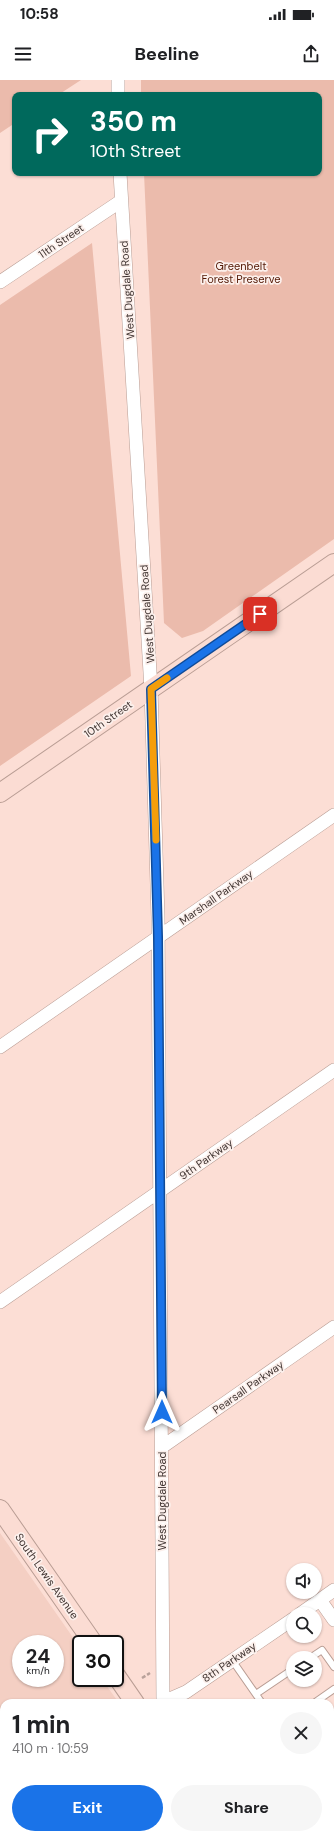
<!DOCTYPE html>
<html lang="en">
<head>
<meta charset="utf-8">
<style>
	body { margin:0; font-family:"DM Sans",sans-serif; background:#f6f6f6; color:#202124; height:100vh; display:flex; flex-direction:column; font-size:15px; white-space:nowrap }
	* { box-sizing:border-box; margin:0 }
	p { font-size:13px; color:#757577 }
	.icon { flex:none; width:22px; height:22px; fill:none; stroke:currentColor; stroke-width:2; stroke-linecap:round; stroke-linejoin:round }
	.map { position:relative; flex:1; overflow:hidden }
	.details { position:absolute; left:0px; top:1619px; width:334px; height:140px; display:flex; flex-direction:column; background:#fff; border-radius:12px 12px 0 0; box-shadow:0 1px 3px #0004 }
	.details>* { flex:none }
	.banner { position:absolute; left:12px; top:12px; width:310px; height:84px; border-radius:8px; box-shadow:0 1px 3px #0004; background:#00695c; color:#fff; overflow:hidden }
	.controls { position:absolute; left:286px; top:1483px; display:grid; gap:8px }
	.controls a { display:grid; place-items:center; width:36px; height:36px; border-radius:50%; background:#fff; box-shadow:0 1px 3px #0004; font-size:20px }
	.speed { position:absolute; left:12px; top:1555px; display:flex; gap:8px; font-size:20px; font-weight:700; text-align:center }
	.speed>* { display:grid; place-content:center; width:52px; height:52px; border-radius:50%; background:#fff; box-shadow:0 1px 3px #0004; line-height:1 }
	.speed small { font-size:10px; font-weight:400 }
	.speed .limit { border:2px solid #111; border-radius:6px; background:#fff; color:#111 }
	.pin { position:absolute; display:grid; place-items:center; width:34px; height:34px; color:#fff; margin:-17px; border-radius:8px; box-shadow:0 2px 6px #0006 }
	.me { position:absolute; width:44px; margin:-22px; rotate:0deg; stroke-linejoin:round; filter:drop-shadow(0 0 3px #0008) }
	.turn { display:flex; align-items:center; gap:14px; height:84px; padding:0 12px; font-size:18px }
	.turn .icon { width:52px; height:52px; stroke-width:2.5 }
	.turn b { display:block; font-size:28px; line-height:34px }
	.round { display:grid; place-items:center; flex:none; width:42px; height:42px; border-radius:21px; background:#f6f6f6 }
	.headline { display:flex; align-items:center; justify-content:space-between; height:68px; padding:0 12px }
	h1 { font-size:24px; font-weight:700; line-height:30px }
	.button { display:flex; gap:8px; margin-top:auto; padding:8px 12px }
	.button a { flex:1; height:46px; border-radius:24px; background:#1a73e8; color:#fff; font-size:16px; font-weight:700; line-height:46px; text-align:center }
	.button a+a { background:#f6f6f6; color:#202124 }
	.status { display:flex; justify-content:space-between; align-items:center; height:28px; padding:0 20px; background:#fff; direction:ltr }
	.status svg { height:11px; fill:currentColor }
	header { display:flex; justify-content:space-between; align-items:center; height:52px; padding:0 12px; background:#fff; font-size:18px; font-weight:700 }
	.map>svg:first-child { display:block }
	.built { fill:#f4cfc3; fill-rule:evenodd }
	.green { fill:#ebbbac }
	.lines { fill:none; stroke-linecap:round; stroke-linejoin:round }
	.lane-casing { stroke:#b99d94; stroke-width:8 }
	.street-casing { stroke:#b99d94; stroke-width:14 }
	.secondary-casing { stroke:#b99d94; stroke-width:20 }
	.path { stroke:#b8a19a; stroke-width:2.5; stroke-dasharray:4 2; stroke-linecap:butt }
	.lane { stroke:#fff; stroke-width:6 }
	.street { stroke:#fff; stroke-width:13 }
	.secondary { stroke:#fbdcd3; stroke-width:18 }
	.route-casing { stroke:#114b97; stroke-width:10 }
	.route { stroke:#1a73e8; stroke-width:7 }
	.slow { stroke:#f59e0b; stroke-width:7 }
	.labels { text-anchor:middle; stroke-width:3.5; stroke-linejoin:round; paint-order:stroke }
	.street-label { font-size:11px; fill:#403431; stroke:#fcf0ec }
	.park-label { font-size:11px; fill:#531804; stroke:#fcf0ec }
</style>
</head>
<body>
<div class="status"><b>10:58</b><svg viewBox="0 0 49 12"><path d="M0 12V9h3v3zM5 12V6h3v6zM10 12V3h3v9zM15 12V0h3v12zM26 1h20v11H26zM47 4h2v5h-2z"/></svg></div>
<header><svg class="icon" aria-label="menu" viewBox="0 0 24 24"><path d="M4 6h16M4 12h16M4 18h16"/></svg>Beeline<svg class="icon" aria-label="share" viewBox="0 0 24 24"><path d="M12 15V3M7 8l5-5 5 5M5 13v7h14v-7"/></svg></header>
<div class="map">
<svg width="334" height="1759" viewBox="0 0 334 1759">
	<rect width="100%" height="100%" fill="#fcded5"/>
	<path class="built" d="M0,1453L81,1569V1598H101L119,1623H4V1724L0,1727ZM21,1564H55V1598H21Z"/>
	<path class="green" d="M0,0H81L58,15H15V43L0,53Z
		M141,0H334V459L203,551L182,558L164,543L144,93H319V15H141Z
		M92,163L131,596L0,686V225Z"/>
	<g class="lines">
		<defs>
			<path id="lane" d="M310,1578L322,1570L334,1587
				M232,1580L262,1623
				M256,1614L293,1589
				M314,1623L334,1609
				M330,1662L334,1659
				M0,1680L4,1686
				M0,1694L4,1691
				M273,1755L276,1759
				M327,1755L330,1759"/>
			<path id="street" d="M118,0V15
				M120,93L151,609L158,837L163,1623
				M0,202L121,121
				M0,967L334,735
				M0,1222L334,990
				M162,1367L334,1247
				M320,1520L334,1540
				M300,1534L334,1510
				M163,1622L186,1612L293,1539
				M140,1759L142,1755"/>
			<path id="secondary" d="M0,713L334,483
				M0,1429L94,1564
				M115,1594L135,1623
				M226,1755L229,1759"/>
		</defs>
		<use href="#lane" class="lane-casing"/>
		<use href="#street" class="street-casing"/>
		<use href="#secondary" class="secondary-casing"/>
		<path class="path" d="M142,1598L150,1593"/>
		<use href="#lane" class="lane"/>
		<use href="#street" class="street"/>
		<use href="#secondary" class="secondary"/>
	</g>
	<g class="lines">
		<defs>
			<path id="route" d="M162,1332L158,857L151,609L260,534"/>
		</defs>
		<use href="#route" class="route-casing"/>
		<use href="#route" class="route"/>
		<path class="slow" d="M156,760L151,609L167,598"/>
	</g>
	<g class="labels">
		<g class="street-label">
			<text transform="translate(61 161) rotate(-34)" y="4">11th Street</text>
			<text transform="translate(127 210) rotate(-94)" y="4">West Dugdale Road</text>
			<text transform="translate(147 534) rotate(-94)" y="4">West Dugdale Road</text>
			<text transform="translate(108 639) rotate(-35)" y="4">10th Street</text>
			<text transform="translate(216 817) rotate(-35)" y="4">Marshall Parkway</text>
			<text transform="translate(206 1079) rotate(-35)" y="4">9th Parkway</text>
			<text transform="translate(248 1307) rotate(-35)" y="4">Pearsall Parkway</text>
			<text transform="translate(162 1421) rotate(-90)" y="4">West Dugdale Road</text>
			<text transform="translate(47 1496) rotate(55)" y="4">South Lewis Avenue</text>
			<text transform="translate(229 1582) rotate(-34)" y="4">8th Parkway</text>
		</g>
		<g class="park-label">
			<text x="241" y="190">Greenbelt<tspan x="241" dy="13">Forest Preserve</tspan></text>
		</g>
	</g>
</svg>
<div class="controls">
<a><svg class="icon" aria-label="sound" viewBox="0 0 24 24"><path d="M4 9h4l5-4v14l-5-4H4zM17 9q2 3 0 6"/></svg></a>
<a><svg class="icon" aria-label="search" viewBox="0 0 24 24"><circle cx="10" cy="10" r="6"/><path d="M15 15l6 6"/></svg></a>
<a><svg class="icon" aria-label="layers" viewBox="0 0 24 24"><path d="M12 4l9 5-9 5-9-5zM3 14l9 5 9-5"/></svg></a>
</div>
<div class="speed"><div>24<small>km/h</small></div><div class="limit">30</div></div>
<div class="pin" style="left:260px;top:534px;background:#d93025"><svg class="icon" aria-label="arrive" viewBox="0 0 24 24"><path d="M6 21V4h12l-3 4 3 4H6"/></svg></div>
<svg class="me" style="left:162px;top:1332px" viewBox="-20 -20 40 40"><path d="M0-17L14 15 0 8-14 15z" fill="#1a73e8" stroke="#fff" stroke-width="4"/></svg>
<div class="banner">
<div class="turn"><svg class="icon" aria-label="right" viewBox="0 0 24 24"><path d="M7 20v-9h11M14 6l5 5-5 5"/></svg><div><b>350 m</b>10th Street</div></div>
</div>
<section class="details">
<div class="headline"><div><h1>1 min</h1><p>410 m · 10:59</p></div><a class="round"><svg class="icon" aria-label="close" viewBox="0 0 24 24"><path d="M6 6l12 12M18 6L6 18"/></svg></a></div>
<div class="button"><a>Exit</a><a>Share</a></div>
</section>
</div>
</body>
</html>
